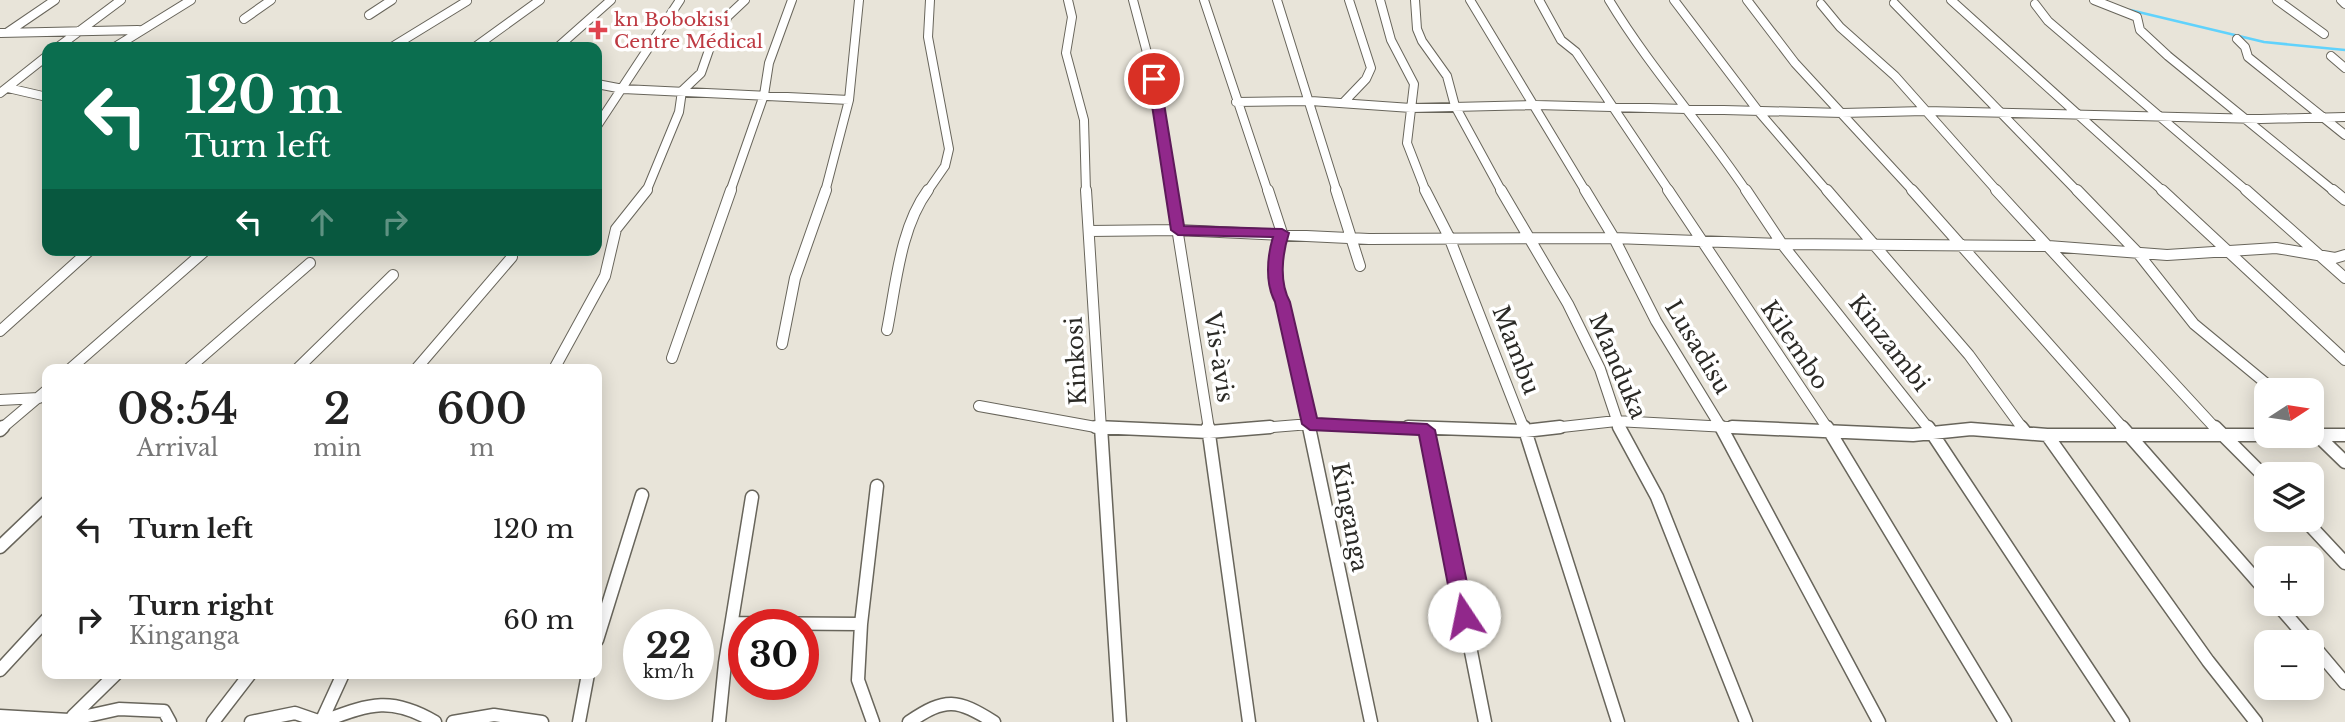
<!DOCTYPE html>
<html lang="en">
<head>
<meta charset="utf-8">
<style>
	body { margin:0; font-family:"Libre Baskerville",serif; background:#f2f2f2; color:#222; height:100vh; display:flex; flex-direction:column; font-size:26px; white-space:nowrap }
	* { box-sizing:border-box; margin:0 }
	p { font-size:23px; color:#767676 }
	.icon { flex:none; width:38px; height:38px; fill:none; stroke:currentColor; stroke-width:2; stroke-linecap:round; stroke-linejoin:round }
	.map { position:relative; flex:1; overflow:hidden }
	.side { position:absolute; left:42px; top:364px; width:560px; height:315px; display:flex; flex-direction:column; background:#fff; border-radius:14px; box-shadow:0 4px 18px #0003 }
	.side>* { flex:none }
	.guide { position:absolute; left:42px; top:42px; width:560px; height:214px; border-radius:14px; box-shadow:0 4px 18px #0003; background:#0b6e4f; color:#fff; overflow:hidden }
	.needle { width:46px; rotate:78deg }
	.fabs { position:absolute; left:2254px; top:378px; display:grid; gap:14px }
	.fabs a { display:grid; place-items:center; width:70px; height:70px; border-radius:14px; background:#fff; box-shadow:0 4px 18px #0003; font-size:35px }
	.speed { position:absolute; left:623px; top:609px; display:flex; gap:14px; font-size:35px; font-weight:700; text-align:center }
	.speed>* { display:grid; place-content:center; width:91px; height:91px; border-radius:50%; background:#fff; box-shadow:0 4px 18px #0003; line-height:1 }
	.speed small { font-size:18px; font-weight:400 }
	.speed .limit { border:10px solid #d22; background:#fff; color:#111 }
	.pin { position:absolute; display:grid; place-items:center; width:60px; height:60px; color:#fff; margin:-30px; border:4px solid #fff; border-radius:50%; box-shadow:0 2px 7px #0007 }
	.me { position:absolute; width:77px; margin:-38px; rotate:349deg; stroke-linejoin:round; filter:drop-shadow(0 0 5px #0008) }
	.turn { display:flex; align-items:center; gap:24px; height:147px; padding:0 28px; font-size:32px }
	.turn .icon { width:91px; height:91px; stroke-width:2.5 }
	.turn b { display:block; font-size:49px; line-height:60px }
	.lanes { display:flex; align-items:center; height:66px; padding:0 28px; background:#0003; justify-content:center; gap:35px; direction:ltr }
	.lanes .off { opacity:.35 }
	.eta { display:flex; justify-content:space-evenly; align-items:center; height:119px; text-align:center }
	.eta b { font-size:42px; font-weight:600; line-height:49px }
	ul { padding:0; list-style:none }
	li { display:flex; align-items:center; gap:21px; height:91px; padding:0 28px }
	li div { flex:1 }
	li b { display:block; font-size:26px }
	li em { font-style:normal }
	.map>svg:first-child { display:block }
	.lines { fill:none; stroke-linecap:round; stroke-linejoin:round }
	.stream { stroke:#60d2fc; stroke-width:2.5 }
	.street-far2-casing { stroke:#68655b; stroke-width:10 }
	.street-far1-casing { stroke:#68655b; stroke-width:12 }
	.street-casing { stroke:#68655b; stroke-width:15 }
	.street-far2 { stroke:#fff; stroke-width:8 }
	.street-far1 { stroke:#fff; stroke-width:10 }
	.street { stroke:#fff; stroke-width:12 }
	.route { fill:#91288b; stroke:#5e1a5a; stroke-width:2 }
	.health-dot { fill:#e0444e; stroke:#fff; stroke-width:2.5 }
	.labels { text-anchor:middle; stroke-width:7; stroke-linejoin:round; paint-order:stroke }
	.far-health-label { font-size:19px; fill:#be3a42; stroke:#fff; text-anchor:start }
	.street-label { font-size:23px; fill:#2b2a26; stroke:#fff }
</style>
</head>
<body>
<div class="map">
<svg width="2345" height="722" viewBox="0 0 2345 722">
	<rect width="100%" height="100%" fill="#e8e4d9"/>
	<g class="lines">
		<path class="stream" d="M2130,10L2264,42L2345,50"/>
		<defs>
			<path id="street-far2" d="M1068,0L1072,17L1066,53L1084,120L1086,192
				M1133,0L1154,79L1172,192
				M1204,0L1268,192
				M1277,0L1337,192
				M1380,0L1391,40L1414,84L1407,143L1426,192
				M1415,0L1417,29L1422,41L1447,76L1455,106L1502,192
				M1470,0L1586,192
				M1539,0L1561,40L1576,52L1670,192
				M1609,0C1650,68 1703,126 1747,192
				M1674,0L1759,112L1828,192
				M1747,0L1795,63L1914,192
				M1951,0L2164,192
				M2094,0L2137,17L2140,30L2168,56L2335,192
				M2277,0L2324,34
				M2341,0L2345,4
				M1894,3L2078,192
				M1821,4L1840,27L1895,76L1998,192
				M2035,4L2048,21L2248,192
				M369,15L392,0
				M244,19L271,0
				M8,32L55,0
				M0,33L138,30
				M2237,39L2245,47L2248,57L2345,135
				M58,47L121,0
				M115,47L191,0
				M392,47L467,1
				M475,47L540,0
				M558,47L611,0
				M2331,56L2345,68
				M597,84L623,89L849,100L859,0
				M8,88L47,97
				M0,93L47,56
				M1236,102L1311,101L1411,108L1536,105L1842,113L1925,111L2261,119L2345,117
				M1343,103L1366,79L1371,68L1349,0
				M597,126L680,0
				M646,192L679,112L682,91L701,73L709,50L728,16L745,0
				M730,192L764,95L769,63L792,0
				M825,192L849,100
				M927,192L945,166L949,149L928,37L930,0"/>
			<path id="street-far1" d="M1086,190L1101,429
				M1171,190L1209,429
				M1268,190L1282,233L1277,250L1276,277L1309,429
				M1336,190L1360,266
				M1425,190L1449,237L1524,429
				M1501,190L1568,304L1600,369L1620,429
				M1585,190L1614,238L1656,321L1722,429
				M1668,190L1828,429
				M1746,190L1782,244L1929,429
				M1827,190L1969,355L2023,429
				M1912,190L2124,429
				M1996,190L2216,429
				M2077,190L2137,252L2194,324L2274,390
				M2162,190L2345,360
				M2246,190L2345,278
				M2333,190L2345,200
				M1089,231L1178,230L1369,239L1614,238L1782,244L2048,246L2167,255L2276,248L2335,258L2345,255
				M887,330C896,285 900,228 928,190
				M0,331L90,250
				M782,344L795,278L826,190
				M672,358L731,190
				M70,369L206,250
				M188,369L310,263
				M297,369L393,275
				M416,369L512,257
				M554,369L605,276L616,229L647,190
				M0,400L39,398
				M979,406L1101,428L1126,429
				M1,429L47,390
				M1248,429L1310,424L1461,429
				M1544,429L1616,421L1765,429"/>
			<path id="street" d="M1096,427L1209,432L1270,427
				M1101,427L1120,722
				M1208,427L1249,722
				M1309,427L1371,722
				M1408,427L1525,431L1560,427
				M1524,427L1618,722
				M1619,427L1657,497L1746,722
				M1721,427L1879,722
				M1732,427L1913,435L1971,429L2047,435H2266
				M1827,427L2005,722
				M1928,427L2123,722
				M2021,427L2025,432
				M2122,427L2266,591
				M2215,427L2266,478
				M0,430L3,427
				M1427,430L1485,722
				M2312,430L2345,462
				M2047,435L2208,661L2256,722
				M2315,435H2345
				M2305,520L2345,563
				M0,547L47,502
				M2277,604L2310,642
				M732,623L861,624L877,486
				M861,624L858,680L873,722
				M597,640L642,495
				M2312,644L2345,683
				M0,670L47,619
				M0,716L69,720L119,709L164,711L170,722
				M73,716L116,674
				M213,722L250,674
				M251,722L295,713L321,722
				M321,722C368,705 389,695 435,722
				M321,722L343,674
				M453,722L494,715L542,722
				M579,722L588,674
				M719,722L725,663L752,497
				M909,722C946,697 957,699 994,722"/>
		</defs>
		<use href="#street-far2" class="street-far2-casing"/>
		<use href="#street-far1" class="street-far1-casing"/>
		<use href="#street" class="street-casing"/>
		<use href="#street-far2" class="street-far2"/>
		<use href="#street-far1" class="street-far1"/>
		<use href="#street" class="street"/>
	</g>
	<path class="route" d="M1154,76L1160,79L1184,226L1282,229L1289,233C1282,255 1279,282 1290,302L1317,418L1427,424L1435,430L1474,616L1471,621H1457L1454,616L1419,435L1310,430L1302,424L1275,302C1265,283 1267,257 1273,237L1178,235L1171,230L1148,79Z"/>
	<path class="health-dot" d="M594.5 19.5h7v7h7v7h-7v7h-7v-7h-7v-7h7z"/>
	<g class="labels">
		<g class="far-health-label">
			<text x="614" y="26">kn Bobokisi<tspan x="614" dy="22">Centre Médical</tspan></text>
		</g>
		<g class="street-label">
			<text transform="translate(1889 343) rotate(52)" y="8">Kinzambi</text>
			<text transform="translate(1795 345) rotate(56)" y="8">Kilembo</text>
			<text transform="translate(1698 347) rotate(59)" y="8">Lusadisu</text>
			<text transform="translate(1516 350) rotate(69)" y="8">Mambu</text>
			<text transform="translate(1219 357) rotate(81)" y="8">Vis-àvis</text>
			<text transform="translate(1076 361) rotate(-93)" y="8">Kinkosi</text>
			<text transform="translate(1618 366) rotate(67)" y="8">Manduka</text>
			<text transform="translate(1350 517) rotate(79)" y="8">Kinganga</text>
		</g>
	</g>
</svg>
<div class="fabs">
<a><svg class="needle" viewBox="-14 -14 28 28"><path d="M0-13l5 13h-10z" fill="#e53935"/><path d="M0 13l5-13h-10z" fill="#767676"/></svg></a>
<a><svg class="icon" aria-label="layers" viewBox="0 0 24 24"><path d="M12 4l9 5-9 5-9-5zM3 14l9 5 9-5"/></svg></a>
<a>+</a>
<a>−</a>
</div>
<div class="speed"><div>22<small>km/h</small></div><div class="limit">30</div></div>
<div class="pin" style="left:1154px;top:79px;background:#d93025"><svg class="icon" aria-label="arrive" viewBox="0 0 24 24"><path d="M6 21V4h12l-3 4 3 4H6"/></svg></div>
<svg class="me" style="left:1464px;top:616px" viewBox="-20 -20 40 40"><circle r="19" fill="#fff"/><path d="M0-13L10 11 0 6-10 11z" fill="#91288b"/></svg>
<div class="guide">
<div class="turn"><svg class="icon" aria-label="left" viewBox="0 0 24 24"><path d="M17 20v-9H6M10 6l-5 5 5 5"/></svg><div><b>120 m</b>Turn left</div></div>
<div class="lanes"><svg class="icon" aria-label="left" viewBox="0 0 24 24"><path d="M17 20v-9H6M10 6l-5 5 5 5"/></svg><svg class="icon off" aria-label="ahead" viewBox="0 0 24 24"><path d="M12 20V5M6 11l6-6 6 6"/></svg><svg class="icon off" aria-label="right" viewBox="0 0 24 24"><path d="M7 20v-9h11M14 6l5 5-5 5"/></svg></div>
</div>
<section class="side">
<div class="eta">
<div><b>08:54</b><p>Arrival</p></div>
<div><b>2</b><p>min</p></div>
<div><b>600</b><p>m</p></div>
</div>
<ul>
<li><svg class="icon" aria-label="left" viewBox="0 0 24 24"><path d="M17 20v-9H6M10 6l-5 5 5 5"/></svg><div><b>Turn left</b></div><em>120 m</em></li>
<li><svg class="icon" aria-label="right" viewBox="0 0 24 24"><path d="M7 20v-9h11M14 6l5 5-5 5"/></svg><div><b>Turn right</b><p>Kinganga</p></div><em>60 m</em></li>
</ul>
</section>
</div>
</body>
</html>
